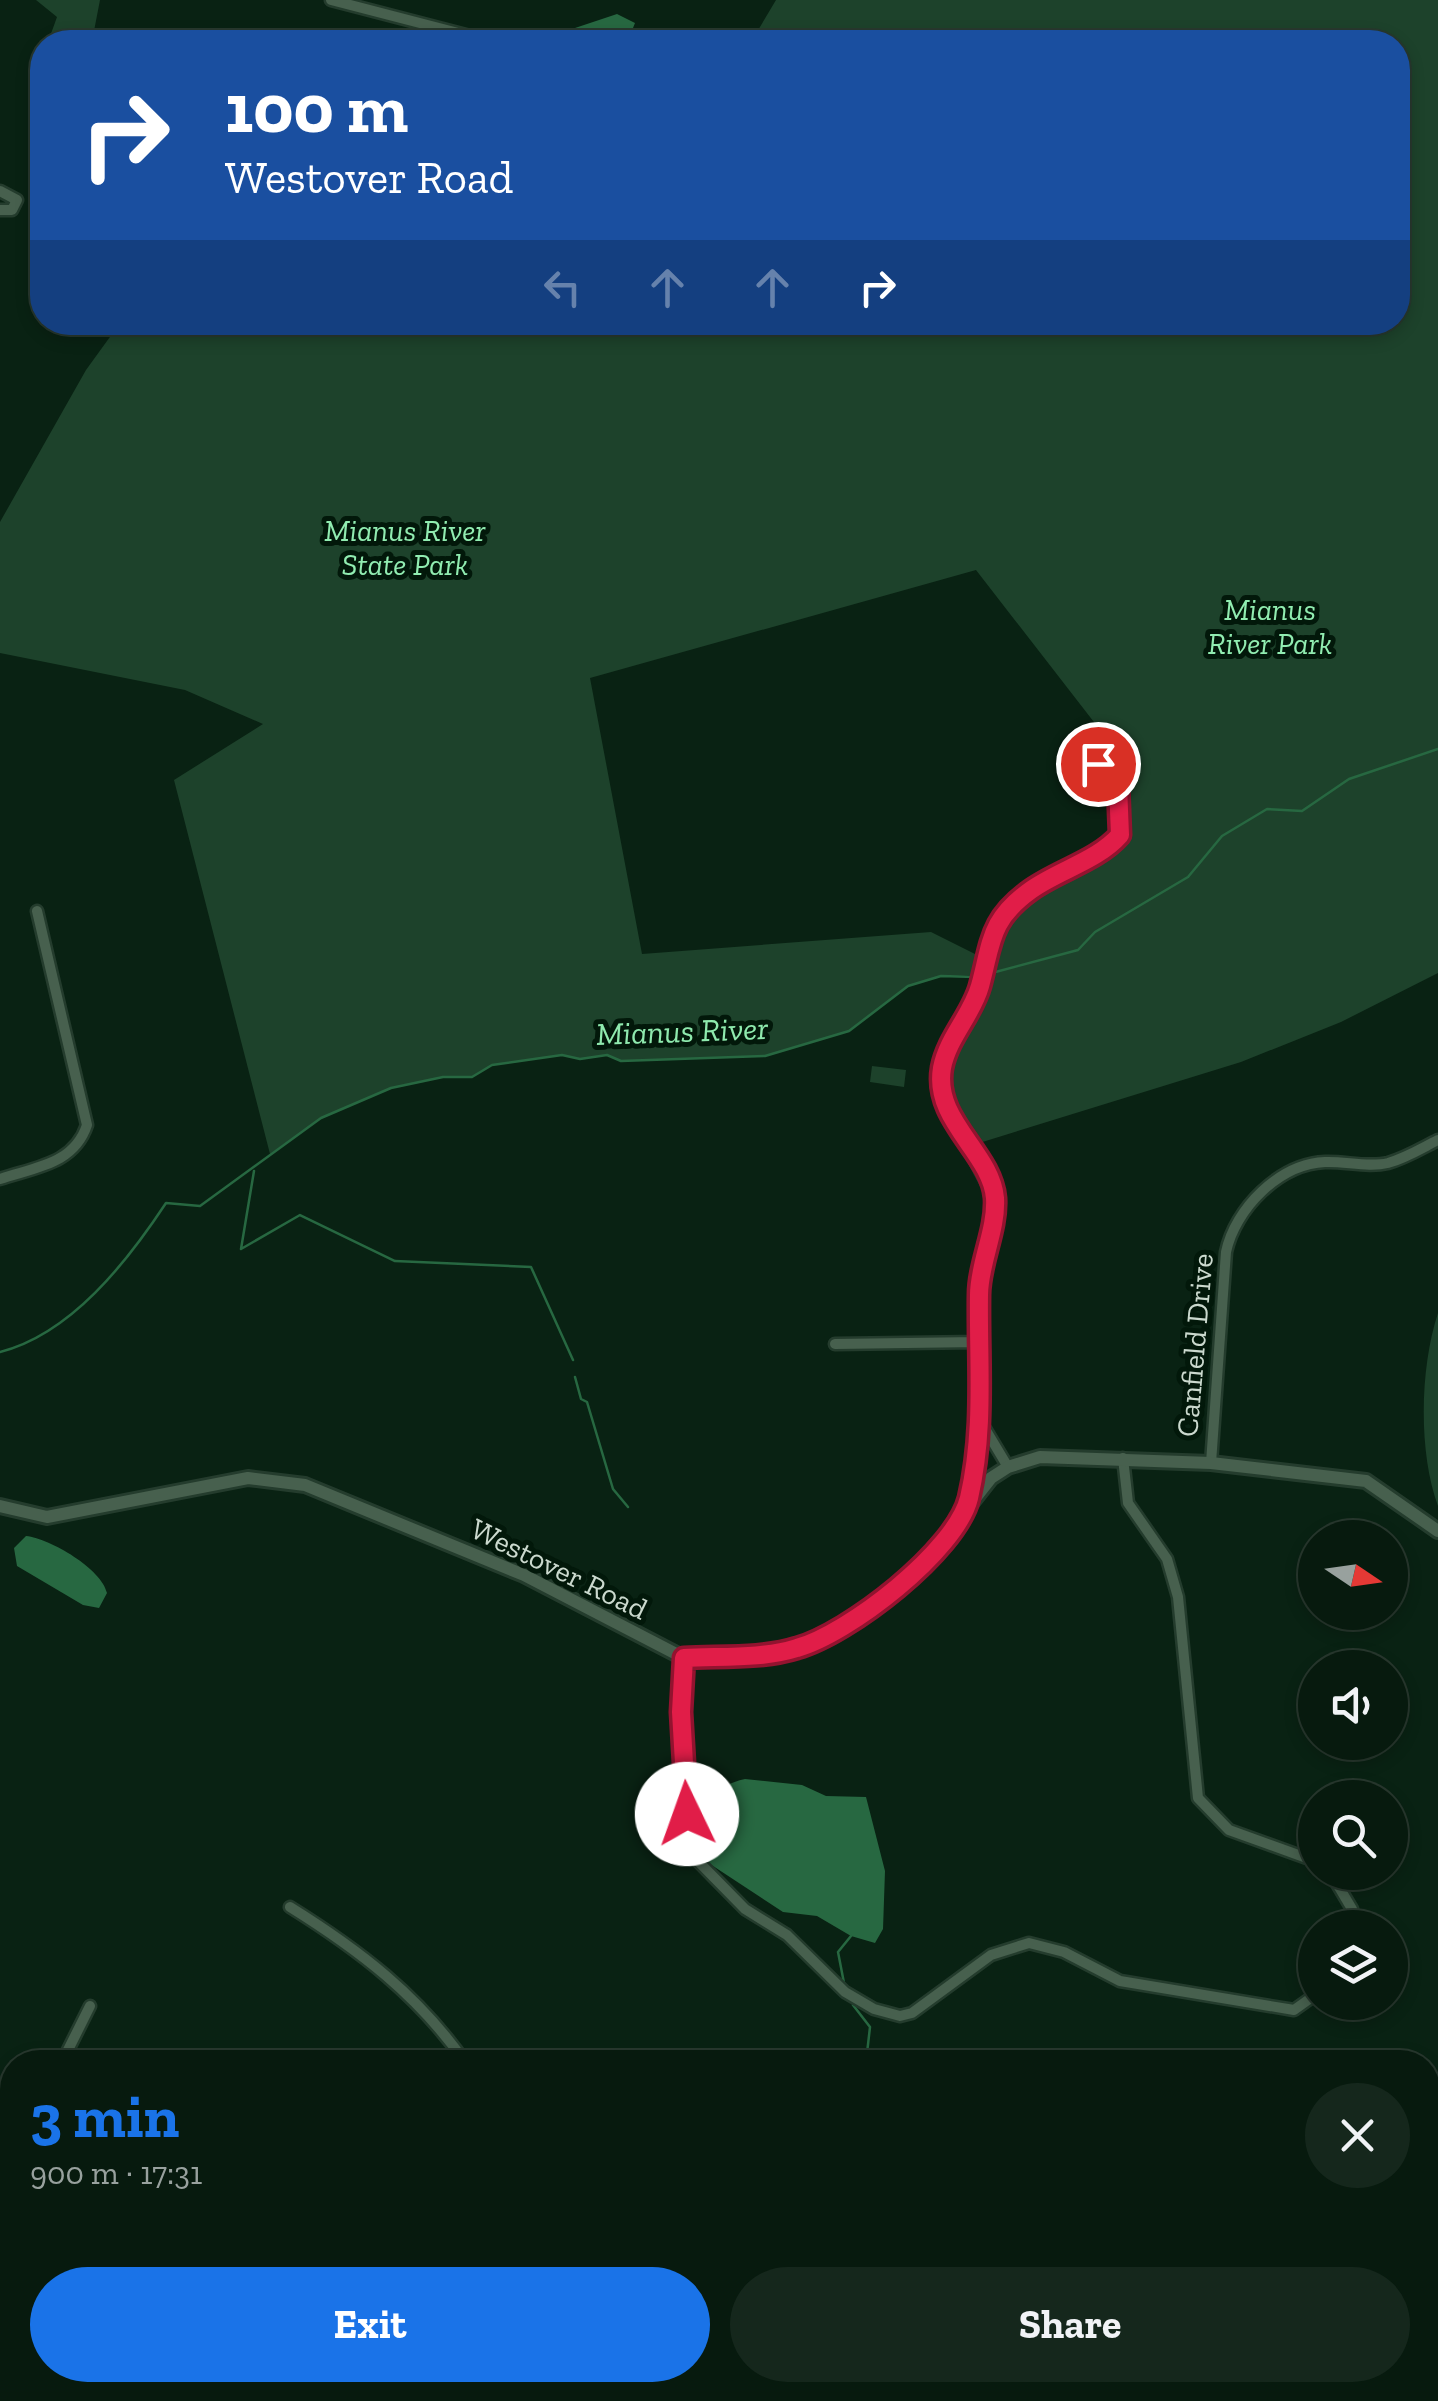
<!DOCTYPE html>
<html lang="en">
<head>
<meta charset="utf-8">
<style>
	body { margin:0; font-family:"Zilla Slab",serif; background:#15271c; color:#f1f3f6; height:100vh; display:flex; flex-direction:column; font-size:38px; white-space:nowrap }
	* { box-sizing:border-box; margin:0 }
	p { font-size:32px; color:#98a19e }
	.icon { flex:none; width:55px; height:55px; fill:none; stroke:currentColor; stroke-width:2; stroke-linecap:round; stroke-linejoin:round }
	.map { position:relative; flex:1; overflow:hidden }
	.drawer { position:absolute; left:0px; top:2050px; width:1440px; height:352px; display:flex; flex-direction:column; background:#071a0e; border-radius:40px 40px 0 0; box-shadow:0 5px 15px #0003,0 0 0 2px #28382e }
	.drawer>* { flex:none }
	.banner { position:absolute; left:30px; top:30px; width:1380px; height:305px; border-radius:40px; box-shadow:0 5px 15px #0003,0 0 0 2px #28382e; background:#1a4fa0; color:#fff; overflow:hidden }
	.needle { width:65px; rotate:103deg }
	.controls { position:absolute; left:1298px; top:1520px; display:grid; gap:20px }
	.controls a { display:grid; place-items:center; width:110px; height:110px; border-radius:50%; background:#071a0e; box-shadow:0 5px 15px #0003,0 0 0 2px #28382e; font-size:50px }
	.pin { position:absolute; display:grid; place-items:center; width:85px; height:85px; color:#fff; margin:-42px; border:5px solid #fff; border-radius:50%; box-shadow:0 2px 10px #0007 }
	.me { position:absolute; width:110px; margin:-55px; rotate:357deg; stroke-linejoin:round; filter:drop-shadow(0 0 8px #0008) }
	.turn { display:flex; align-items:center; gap:35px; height:210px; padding:0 30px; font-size:45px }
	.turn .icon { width:130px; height:130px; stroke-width:2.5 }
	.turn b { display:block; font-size:70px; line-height:85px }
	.lanes { display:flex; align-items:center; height:95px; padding:0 30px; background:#0003; justify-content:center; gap:50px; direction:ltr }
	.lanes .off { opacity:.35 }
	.round { display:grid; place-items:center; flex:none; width:105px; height:105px; border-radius:52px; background:#15271c }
	.summary { display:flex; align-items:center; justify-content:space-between; height:170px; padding:0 30px }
	h1 { font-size:60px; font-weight:800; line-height:75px; color:#1a73e8 }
	.cta { display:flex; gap:20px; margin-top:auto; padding:20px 30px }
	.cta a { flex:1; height:115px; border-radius:60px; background:#1a73e8; color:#fff; font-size:40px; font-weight:800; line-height:115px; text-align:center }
	.cta a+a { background:#15271c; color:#f1f3f6 }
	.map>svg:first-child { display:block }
	.green { fill:#1d422b; fill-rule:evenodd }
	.water { fill:#276841 }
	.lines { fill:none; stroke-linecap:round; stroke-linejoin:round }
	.stream { stroke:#276841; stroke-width:2.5 }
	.minor-casing { stroke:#243c2d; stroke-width:15 }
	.tertiary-casing { stroke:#243c2d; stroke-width:18 }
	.minor { stroke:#47604e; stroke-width:10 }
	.tertiary { stroke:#47604e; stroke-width:12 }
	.route-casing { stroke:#92132f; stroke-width:25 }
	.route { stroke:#e11d48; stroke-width:18 }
	.labels { text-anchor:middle; stroke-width:10; stroke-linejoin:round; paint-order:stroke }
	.park-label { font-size:30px; font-style:italic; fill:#91edb1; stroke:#02180a }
	.street-label { font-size:30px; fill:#cbd9ce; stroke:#02180a }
	.water-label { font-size:32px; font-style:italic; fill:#8feaae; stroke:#02180a }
</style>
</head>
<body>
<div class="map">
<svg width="1438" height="2401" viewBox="0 0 1438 2401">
	<rect width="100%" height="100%" fill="#092213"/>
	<path class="green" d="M36,0H100L94,31L111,42H48L57,17Z
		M776,0H1438V973L1341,1022L1241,1062L976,1144C967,1124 951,1099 947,1077C941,1038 987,1013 985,975L941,976L908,986L849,1031L765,1056L621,1061L607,1055L580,1059L562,1055L493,1065L472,1077H443L391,1088L321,1118L270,1154L174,780L263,724L185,690L0,653V522L86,370L120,323L1398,322V42H751ZM976,570L1121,757L1127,811L1123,838C1071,871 1006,896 987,960L931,932L642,954L590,678Z
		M872,1066L906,1070L904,1087L870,1082Z
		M1438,1313V1506C1418,1452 1420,1367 1438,1313Z"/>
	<path class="water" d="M617,14L635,23L629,38L614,42H559L569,30Z
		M26,1536C51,1539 102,1569 107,1593L99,1608L83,1605L17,1566L14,1548Z
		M745,1779L802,1785L826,1796L866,1797L885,1871L883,1929L875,1943L851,1936L817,1916L783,1912L710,1864C693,1826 702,1788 745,1779Z"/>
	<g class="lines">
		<path class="stream" d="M988,974L1078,950L1095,932L1188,877L1222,836L1267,809L1302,811L1349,779L1438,749
			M254,1171L241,1249L300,1215L395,1261L531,1267L573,1360
			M0,1352C71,1334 127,1262 166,1203L200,1206L321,1118L391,1088L443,1077H472L492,1065L562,1055L580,1059L607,1055L621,1061L765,1056L849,1031L908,986L941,976L975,977
			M575,1377L581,1399L587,1402L613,1489L628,1507
			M844,1983L838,1952L851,1936
			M853,2005L870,2027L866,2062
			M1428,2119L1438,2100
			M1428,2149L1438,2151
			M921,2401L923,2390"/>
		<defs>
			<path id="minor" d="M331,0L493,42
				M0,191L17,200L12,210H0
				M0,1179C36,1167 74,1164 87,1125L37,911
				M835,1344L978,1342
				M1123,1458L1128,1503L1167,1559L1178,1597L1198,1798L1229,1830L1315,1861
				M1211,1463L1226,1252C1235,1209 1279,1164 1325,1162C1345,1161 1368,1168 1388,1163C1406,1158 1422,1148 1438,1140
				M1008,1467L981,1422L979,1284L995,1199L949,1111L941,1080L943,1064L950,1039L980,986L988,938L996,925L1027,893L1104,849L1120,835L1118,785L1110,765L1095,764
				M968,1503L981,1423
				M684,1658L681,1712L689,1852L745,1909L787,1935L845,1992L874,2009L900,2016L912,2013L991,1955L1029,1943L1064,1952L1120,1981L1294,2010L1315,1995
				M1330,1872L1352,1909L1348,1928
				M290,1907C359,1950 418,1995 465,2062
				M62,2062L90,2006
				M0,2187L12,2162
				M1428,2296L1438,2297
				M109,2401L115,2390
				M329,2401L334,2390
				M571,2401L578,2390
				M1035,2401V2390"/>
			<path id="tertiary" d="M0,1506L47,1517L248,1478L305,1485L524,1575L684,1658L777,1653L828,1637L920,1568L991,1478L1008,1467L1040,1457L1211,1463L1366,1481L1438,1531"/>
		</defs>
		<use href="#minor" class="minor-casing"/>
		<use href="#tertiary" class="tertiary-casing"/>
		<use href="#minor" class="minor"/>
		<use href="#tertiary" class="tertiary"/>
	</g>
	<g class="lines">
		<defs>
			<path id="route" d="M687,1814L681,1712L684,1658C721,1656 762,1659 797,1648C848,1634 956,1551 969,1498C985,1429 978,1364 979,1295C979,1263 997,1230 995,1198C991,1152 933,1121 942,1068C948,1037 972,1015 980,986C992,942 989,920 1031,890C1059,870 1097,861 1120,835L1118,785L1110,766L1098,764"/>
		</defs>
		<use href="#route" class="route-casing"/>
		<use href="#route" class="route"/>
	</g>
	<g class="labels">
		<g class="park-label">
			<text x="405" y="541">Mianus River<tspan x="405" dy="34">State Park</tspan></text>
			<text x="1270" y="620">Mianus<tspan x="1270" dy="34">River Park</tspan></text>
		</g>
		<g class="street-label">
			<text transform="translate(1195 1345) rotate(-85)" y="10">Canfield Drive</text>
			<text transform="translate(559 1569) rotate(26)" y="10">Westover Road</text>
		</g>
		<g class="water-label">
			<text transform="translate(682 1031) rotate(-2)" y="11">Mianus River</text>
		</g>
	</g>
</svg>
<div class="controls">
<a><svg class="needle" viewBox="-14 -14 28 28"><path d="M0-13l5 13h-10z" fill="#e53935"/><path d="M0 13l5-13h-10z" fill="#98a19e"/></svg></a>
<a><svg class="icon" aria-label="sound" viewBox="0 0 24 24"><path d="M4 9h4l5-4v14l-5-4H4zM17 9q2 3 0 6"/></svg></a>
<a><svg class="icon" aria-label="search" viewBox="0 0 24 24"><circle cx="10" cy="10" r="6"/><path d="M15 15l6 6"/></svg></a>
<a><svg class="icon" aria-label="layers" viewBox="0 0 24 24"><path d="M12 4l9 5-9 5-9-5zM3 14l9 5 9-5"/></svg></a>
</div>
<div class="pin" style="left:1098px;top:764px;background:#d93025"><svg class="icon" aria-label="arrive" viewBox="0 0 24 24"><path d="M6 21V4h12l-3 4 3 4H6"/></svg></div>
<svg class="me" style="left:687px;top:1814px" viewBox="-20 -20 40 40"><circle r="19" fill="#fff"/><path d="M0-13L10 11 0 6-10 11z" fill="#e11d48"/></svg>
<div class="banner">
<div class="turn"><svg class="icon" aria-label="right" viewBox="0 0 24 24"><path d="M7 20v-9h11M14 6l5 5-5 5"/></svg><div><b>100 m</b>Westover Road</div></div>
<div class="lanes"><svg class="icon off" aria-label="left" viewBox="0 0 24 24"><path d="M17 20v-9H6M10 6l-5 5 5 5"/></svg><svg class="icon off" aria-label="ahead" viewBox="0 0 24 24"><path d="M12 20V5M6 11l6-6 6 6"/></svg><svg class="icon off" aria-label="ahead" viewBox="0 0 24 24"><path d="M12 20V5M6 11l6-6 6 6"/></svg><svg class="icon" aria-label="right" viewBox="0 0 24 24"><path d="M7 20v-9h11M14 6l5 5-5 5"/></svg></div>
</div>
<section class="drawer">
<div class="summary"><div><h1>3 min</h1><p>900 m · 17:31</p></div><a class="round"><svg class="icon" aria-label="close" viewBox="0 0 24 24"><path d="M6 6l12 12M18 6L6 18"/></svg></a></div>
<div class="cta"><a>Exit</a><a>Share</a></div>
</section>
</div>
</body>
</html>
